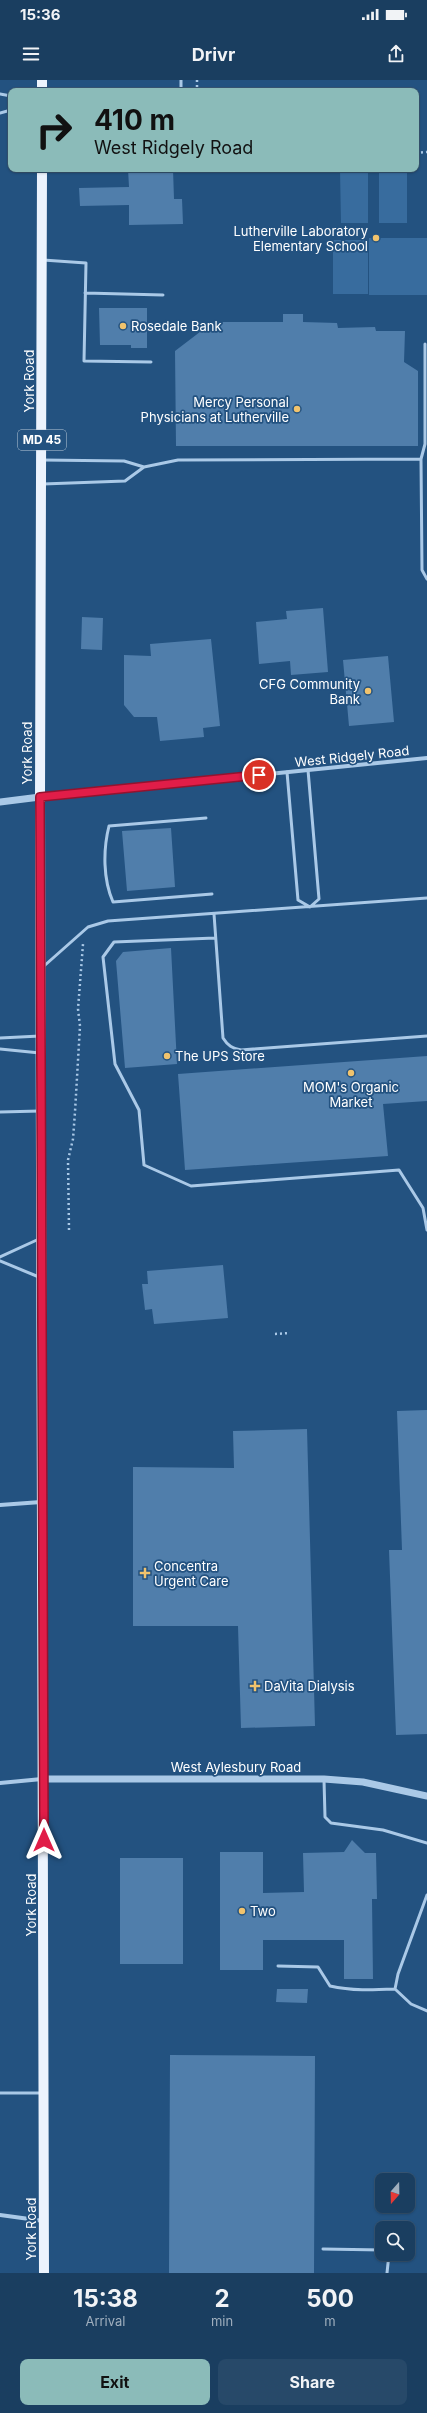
<!DOCTYPE html>
<html lang="en">
<head>
<meta charset="utf-8">
<style>
	body { margin:0; font-family:Inter,sans-serif; background:#274969; color:#f1f3f6; height:100vh; display:flex; flex-direction:column; font-size:15px; white-space:nowrap }
	* { box-sizing:border-box; margin:0 }
	p { font-size:13px; color:#9faebd }
	.icon { flex:none; width:22px; height:22px; fill:none; stroke:currentColor; stroke-width:2; stroke-linecap:round; stroke-linejoin:round }
	.map { position:relative; height:2193px; overflow:hidden }
	.side { display:flex; flex-direction:column; background:#1a3e60; flex:1 }
	.side>* { flex:none }
	.top-card { position:absolute; left:8px; top:8px; width:411px; height:84px; border-radius:8px; box-shadow:0 1px 3px #0004,0 0 0 1px #385775; background:#8bbbb9; color:#111; overflow:hidden }
	.needle { width:26px; rotate:200deg }
	.tools { position:absolute; left:375px; top:2093px; display:grid; gap:8px }
	.tools a { display:grid; place-items:center; width:40px; height:40px; border-radius:8px; background:#1a3e60; box-shadow:0 1px 3px #0004,0 0 0 1px #385775; font-size:20px }
	.pin { position:absolute; display:grid; place-items:center; width:34px; height:34px; color:#fff; margin:-17px; border:2px solid #fff; border-radius:50%; box-shadow:0 1px 4px #0007 }
	.me { position:absolute; width:44px; margin:-22px; rotate:0deg; stroke-linejoin:round; filter:drop-shadow(0 0 3px #0008) }
	.turn { display:flex; align-items:center; gap:14px; height:84px; padding:0 20px; font-size:18px }
	.turn .icon { width:52px; height:52px; stroke-width:2.5 }
	.turn b { display:block; font-size:28px; line-height:34px }
	.eta { display:flex; justify-content:space-evenly; align-items:center; height:68px; text-align:center }
	.eta b { font-size:24px; font-weight:700; line-height:28px }
	.action { display:flex; gap:8px; margin-top:auto; padding:8px 20px }
	.action a { flex:1; height:46px; border-radius:8px; background:#8bbbb9; color:#111; font-size:16px; font-weight:700; line-height:46px; text-align:center }
	.action a+a { background:#274969; color:#f1f3f6 }
	.status { display:flex; justify-content:space-between; align-items:center; height:28px; padding:0 20px; background:#1a3e60; direction:ltr }
	.status svg { height:11px; fill:currentColor }
	header { display:flex; justify-content:space-between; align-items:center; height:52px; padding:0 20px; background:#1a3e60; font-size:18px; font-weight:700 }
	.map>svg:first-child { display:block }
	.green { fill:#386c9e }
	.building { fill:#507eab }
	.lines { fill:none; stroke-linecap:round; stroke-linejoin:round }
	.path { stroke:#aac9e7; stroke-width:2.5; stroke-dasharray:2 3; stroke-linecap:butt }
	.service { stroke:#aac9e7; stroke-width:3 }
	.minor { stroke:#aac9e7; stroke-width:4 }
	.tertiary { stroke:#aac9e7; stroke-width:7 }
	.primary { stroke:#ecf3fd; stroke-width:10 }
	.route-casing { stroke:#92132f; stroke-width:10 }
	.route { stroke:#e11d48; stroke-width:7 }
	.poi-dot { fill:#f1c36d; stroke:#235280; stroke-width:1.5 }
	.labels { text-anchor:middle; stroke-width:3.5; stroke-linejoin:round; paint-order:stroke }
	.shield { fill:#235280; stroke:#bdcbd9; stroke-width:1 }
	.shield-label { font-size:12px; font-weight:bold; fill:#fff }
	.poi-label { font-size:13px; fill:#fff; stroke:#235280; text-anchor:start }
	.street-label { font-size:13px; fill:#fff; stroke:#235280 }
</style>
</head>
<body>
<div class="status"><b>15:36</b><svg viewBox="0 0 49 12"><path d="M0 12V9h3v3zM5 12V6h3v6zM10 12V3h3v9zM15 12V0h3v12zM26 1h20v11H26zM47 4h2v5h-2z"/></svg></div>
<header><svg class="icon" aria-label="menu" viewBox="0 0 24 24"><path d="M4 6h16M4 12h16M4 18h16"/></svg>Drivr<svg class="icon" aria-label="share" viewBox="0 0 24 24"><path d="M12 15V3M7 8l5-5 5 5M5 13v7h14v-7"/></svg></header>
<div class="map">
<svg width="427" height="2193" viewBox="0 0 427 2193">
	<rect width="100%" height="100%" fill="#235280"/>
	<path class="green" d="M340,89H368V143H341Z
		M379,89H407V143H379Z
		M369,158H427V215H369Z
		M333,160H368V214H333Z"/>
	<path class="building" d="M128,89H173L174,119H182L183,144L129,145V125L80,126L79,108L129,107Z
		M99,228H147V268H131V265H100Z
		M283,234H303V242L337,243L338,248L375,247L376,251H405L404,282L418,291V366H176L175,271L213,242H283Z
		M323,528L328,592L291,595L290,581L259,584L256,542L287,539L286,531Z
		M82,537L103,538L102,570L81,569Z
		M211,559L220,646L203,648L204,657L160,661L157,637H134L124,625V575L151,576L150,564Z
		M388,576L394,642L349,646L343,580Z
		M171,748L175,807L127,811L122,751Z
		M171,868L177,984L125,988L116,881L123,872Z
		M427,976V1021L383,1024L388,1076L185,1090L178,994Z
		M223,1185L228,1238L154,1244L152,1229L145,1230L142,1204H148L147,1191Z
		M427,1330V1654L396,1655L389,1470H402L397,1331Z
		M307,1349L315,1646L241,1648L238,1546H133V1387L234,1388L233,1351Z
		M352,1760L365,1773H376L377,1819H372L373,1899H344V1860H263V1890H220V1772H263V1813L304,1812L303,1773L344,1772Z
		M120,1778H183V1884H120Z
		M277,1909H308L307,1923L276,1922Z
		M170,1975L315,1976L314,2193H169Z"/>
	<g class="lines">
		<path class="path" d="M197,0V11
			M416,73L427,72
			M69,1150L68,1080L73,1059L75,1032L80,946L78,929L83,864
			M275,1254L290,1253"/>
		<path class="service" d="M181,0V11
			M0,14L11,16
			M0,33L11,30
			M43,180L86,183L84,281L151,282
			M85,213L163,215
			M421,379L425,364V264
			M43,380L124,381L144,387
			M43,404L125,401L144,387L178,380L421,379L422,490L427,499
			M287,692L298,820L310,827L319,819L308,690
			M206,738L109,746C103,770 103,799 113,822L212,814
			M214,834L223,958C228,966 232,968 241,970L427,956
			M215,858L114,862L103,877L115,984L139,1030L144,1085L191,1106L399,1090L423,1128L427,1150
			M44,886L88,847L108,841L427,818
			M0,958L40,956
			M0,969L40,973
			M0,1032L40,1031
			M0,1177L39,1159
			M0,1181L39,1197
			M324,1700L325,1737L331,1743L383,1750L427,1763
			M427,1815L398,1894L395,1909L411,1924L427,1931
			M278,1886L318,1887L330,1906C352,1911 373,1910 395,1909
			M0,2013H43
			M323,2169L382,2170
			M387,2193L389,2174"/>
		<path class="minor" d="M41,717L427,678
			M0,1425L41,1422
			M0,1703L42,1699
			M0,2135L44,2141"/>
		<path class="tertiary" d="M0,722L40,717
			M44,1699H324L363,1702L427,1716"/>
		<path class="primary" d="M42,11V0
			M42,89L40,717L44,2193"/>
	</g>
	<g class="lines">
		<defs>
			<path id="route" d="M44,1760L40,717L259,695"/>
		</defs>
		<use href="#route" class="route-casing"/>
		<use href="#route" class="route"/>
	</g>
	<g class="poi-dot">
		<circle cx="376" cy="158" r="4"/>
		<circle cx="123" cy="246" r="4"/>
		<circle cx="297" cy="329" r="4"/>
		<circle cx="368" cy="611" r="4"/>
		<circle cx="167" cy="976" r="4"/>
		<circle cx="351" cy="993" r="4"/>
		<path d="M143 1487h4v4h4v4h-4v4h-4v-4h-4v-4h4z"/>
		<path d="M253 1600h4v4h4v4h-4v4h-4v-4h-4v-4h4z"/>
		<circle cx="242" cy="1831" r="4"/>
	</g>
	<g class="labels">
		<rect class="shield" x="18" y="350" width="48" height="20" rx="3"/>
		<g class="shield-label">
			<text x="42" y="364">MD 45</text>
		</g>
		<g class="poi-label">
			<text x="368" y="156" text-anchor="end">Lutherville Laboratory<tspan x="368" dy="15">Elementary School</tspan></text>
			<text x="131" y="251">Rosedale Bank</text>
			<text x="289" y="327" text-anchor="end">Mercy Personal<tspan x="289" dy="15">Physicians at Lutherville</tspan></text>
			<text x="360" y="609" text-anchor="end">CFG Community<tspan x="360" dy="15">Bank</tspan></text>
			<text x="175" y="981">The UPS Store</text>
			<text x="351" y="1012" text-anchor="middle">MOM's Organic<tspan x="351" dy="15">Market</tspan></text>
			<text x="154" y="1491">Concentra<tspan x="154" dy="15">Urgent Care</tspan></text>
			<text x="264" y="1611">DaVita Dialysis</text>
			<text x="250" y="1836">Two</text>
		</g>
		<g class="street-label">
			<text transform="translate(29 301) rotate(-90)" y="5">York Road</text>
			<text transform="translate(27 673) rotate(-90)" y="5">York Road</text>
			<text transform="translate(352 676) rotate(-6)" y="5">West Ridgely Road</text>
			<text x="236" y="1692">West Aylesbury Road</text>
			<text transform="translate(31 1825) rotate(-90)" y="5">York Road</text>
			<text transform="translate(31 2149) rotate(-90)" y="5">York Road</text>
		</g>
	</g>
</svg>
<div class="tools">
<a><svg class="needle" viewBox="-14 -14 28 28"><path d="M0-13l5 13h-10z" fill="#e53935"/><path d="M0 13l5-13h-10z" fill="#9faebd"/></svg></a>
<a><svg class="icon" aria-label="search" viewBox="0 0 24 24"><circle cx="10" cy="10" r="6"/><path d="M15 15l6 6"/></svg></a>
</div>
<div class="pin" style="left:259px;top:695px;background:#d93025"><svg class="icon" aria-label="arrive" viewBox="0 0 24 24"><path d="M6 21V4h12l-3 4 3 4H6"/></svg></div>
<svg class="me" style="left:44px;top:1760px" viewBox="-20 -20 40 40"><path d="M0-17L14 15 0 8-14 15z" fill="#e11d48" stroke="#fff" stroke-width="4"/></svg>
<div class="top-card">
<div class="turn"><svg class="icon" aria-label="right" viewBox="0 0 24 24"><path d="M7 20v-9h11M14 6l5 5-5 5"/></svg><div><b>410 m</b>West Ridgely Road</div></div>
</div>
</div>
<section class="side">
<div class="eta">
<div><b>15:38</b><p>Arrival</p></div>
<div><b>2</b><p>min</p></div>
<div><b>500</b><p>m</p></div>
</div>
<div class="action"><a>Exit</a><a>Share</a></div>
</section>
</body>
</html>
